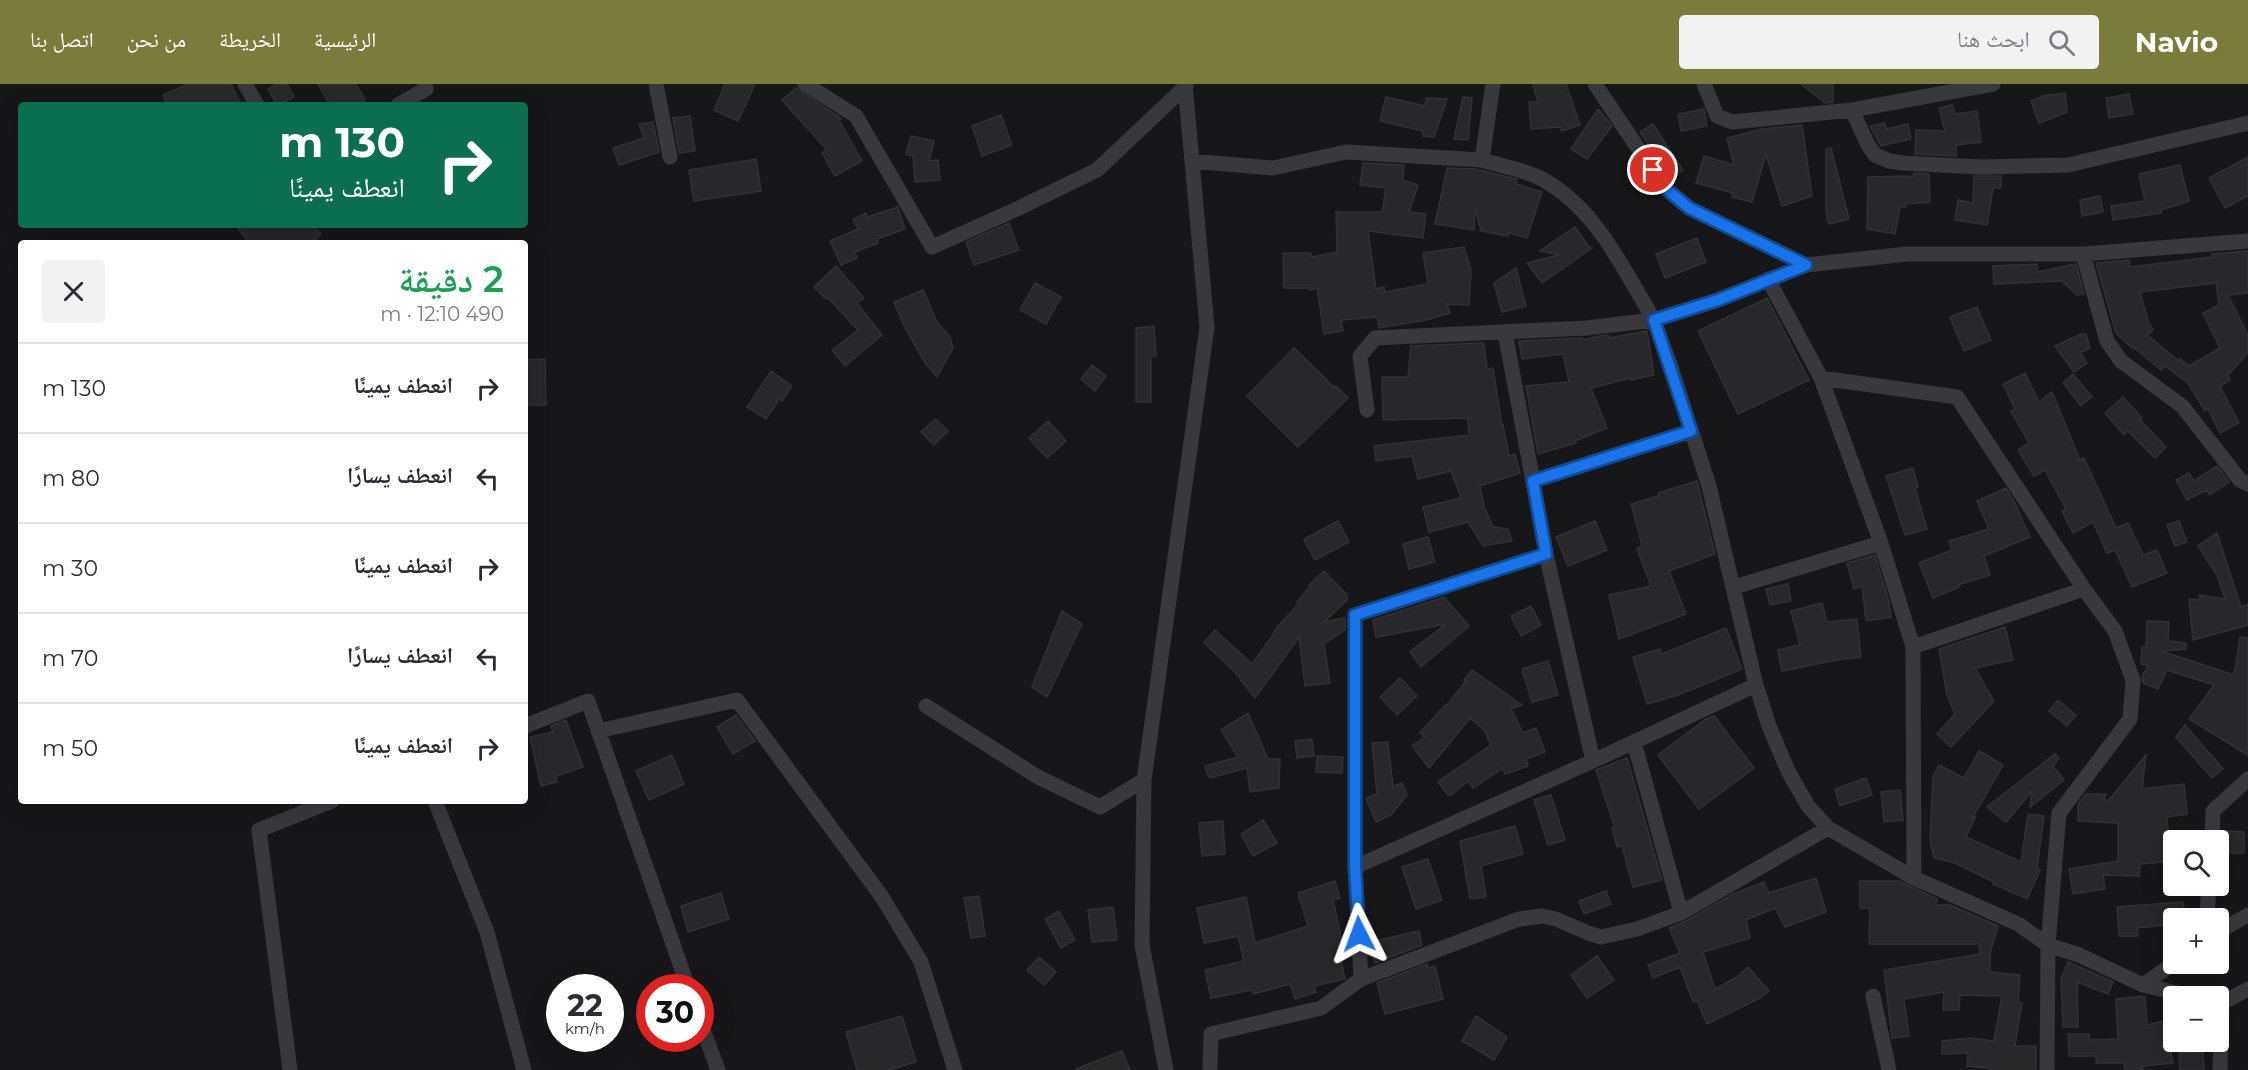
<!DOCTYPE html>
<html lang="ar">
<head>
<meta charset="utf-8">
<style>
	body { margin:0; font-family:Montserrat,"Noto Naskh Arabic",sans-serif; background:#f2f2f3; color:#2b2b33; direction:rtl; height:100vh; display:flex; flex-direction:column; font-size:22px; white-space:nowrap }
	* { box-sizing:border-box; margin:0 }
	p { font-size:20px; color:#7c7c81 }
	.icon { flex:none; width:33px; height:33px; fill:none; stroke:currentColor; stroke-width:2; stroke-linecap:round; stroke-linejoin:round }
	.map { position:relative; flex:1; overflow:hidden; direction:ltr }
	.sheet { position:absolute; left:18px; top:156px; width:510px; height:564px; display:flex; flex-direction:column; background:#fff; border-radius:6px; box-shadow:0 6px 24px #0002; direction:rtl }
	.sheet>* { flex:none }
	.hud { position:absolute; left:18px; top:18px; width:510px; height:126px; border-radius:6px; box-shadow:0 6px 24px #0002; direction:rtl; background:#0b6e4f; color:#fff; overflow:hidden }
	.fabs { position:absolute; left:2163px; top:746px; display:grid; gap:12px }
	.fabs a { display:grid; place-items:center; width:66px; height:66px; border-radius:6px; background:#fff; box-shadow:0 6px 24px #0002; font-size:30px }
	.speed { position:absolute; left:546px; top:890px; display:flex; gap:12px; font-size:30px; font-weight:700; text-align:center }
	.speed>* { display:grid; place-content:center; width:78px; height:78px; border-radius:50%; background:#fff; box-shadow:0 6px 24px #0002; line-height:1 }
	.speed small { font-size:15px; font-weight:400 }
	.speed .limit { border:9px solid #d22; background:#fff; color:#111 }
	.pin { position:absolute; display:grid; place-items:center; width:51px; height:51px; color:#fff; margin:-26px; border:3px solid #fff; border-radius:50%; box-shadow:0 2px 6px #0007 }
	.me { position:absolute; width:66px; margin:-33px; rotate:357deg; stroke-linejoin:round; filter:drop-shadow(0 0 4px #0008) }
	.turn { display:flex; align-items:center; gap:21px; height:126px; padding:0 24px; font-size:27px }
	.turn .icon { width:78px; height:78px; stroke-width:2.5 }
	.turn b { display:block; font-size:42px; line-height:51px }
	.round { display:grid; place-items:center; flex:none; width:63px; height:63px; border-radius:6px; background:#f2f2f3 }
	.summary { display:flex; align-items:center; justify-content:space-between; height:102px; padding:0 24px }
	h1 { font-size:36px; font-weight:600; line-height:45px; color:#1e9e55 }
	ul { padding:0; list-style:none }
	li { display:flex; align-items:center; gap:18px; height:90px; padding:0 24px; border-top:2px solid #e1e1e2 }
	li div { flex:1 }
	li b { display:block; font-size:22px }
	li em { font-style:normal }
	header { display:flex; align-items:center; gap:36px; box-sizing:border-box; height:84px; padding:0 30px; background:#7a7c3c; color:#fff }
	header strong { font-size:28px }
	nav { display:flex; gap:33px; margin-inline-start:auto; font-size:21px }
	.search { width:420px; height:54px; background:#f2f2f3; display:flex; align-items:center; gap:15px; box-sizing:border-box; padding:0 21px; border-radius:6px; color:#7c7c81; font-size:22px }
	.map>svg:first-child { display:block }
	.building { fill:#282729; stroke:#323134; stroke-width:1.5; fill-rule:evenodd }
	.lines { fill:none; stroke-linecap:round; stroke-linejoin:round }
	.street { stroke:#39383d; stroke-width:15 }
	.route-casing { stroke:#114b97; stroke-width:15 }
	.route { stroke:#1a73e8; stroke-width:10 }
</style>
</head>
<body>
<header>
<strong>Navio</strong>
<div class="search"><svg class="icon" aria-label="search" viewBox="0 0 24 24"><circle cx="10" cy="10" r="6"/><path d="M15 15l6 6"/></svg>ابحث هنا</div>
<nav><a>الرئيسية</a><a>الخريطة</a><a>من نحن</a><a>اتصل بنا</a></nav>
</header>
<div class="map">
<svg width="2248" height="986" viewBox="0 0 2248 986">
	<rect width="100%" height="100%" fill="#171719"/>
	<path class="building" d="M188,0H231L241,21H168L163,11Z
		M277,0H287L294,13L277,21L268,5Z
		M318,0H356L365,16L357,21H330Z
		M725,0H755L738,37L714,26Z
		M1533,0H1566L1580,41L1562,47L1560,43L1531,45L1529,18H1538Z
		M1801,0H1833V18L1825,19Z
		M796,4L841,34L839,36L862,77L835,92L822,69L827,66L782,16Z
		M2065,9L2067,28L2039,39L2031,17L2043,12Z
		M2129,10L2133,30L2109,34L2106,14Z
		M1386,13L1425,22L1426,14L1447,15L1434,53L1423,52V47L1380,37Z
		M1463,13L1472,14L1468,56L1454,55Z
		M1952,21L1955,30L1977,27L1981,58L1956,61V72L1915,70L1916,46L1945,47L1939,24Z
		M1598,25L1612,42L1587,75L1571,65Z
		M1704,25L1707,42L1681,47L1678,30Z
		M1001,31L1012,61L982,72L972,42Z
		M690,32L695,67L679,69L673,34Z
		M653,38L659,68L619,81L613,64L644,54L639,40Z
		M1885,39L1886,45L1908,40L1911,55L1881,62L1870,42Z
		M1653,40L1683,86L1671,94L1640,48Z
		M1802,41L1812,112L1782,122L1766,70L1752,118L1732,113L1733,109L1696,99L1704,72L1734,81L1727,54L1762,45Z
		M911,52L934,57L929,77L938,76L940,96L915,98L913,72L906,70Z
		M1831,64L1849,135L1829,140L1826,128V65Z
		M2248,73V112L2225,124L2209,94Z
		M756,75L761,107L694,117L689,86Z
		M1363,79L1404,81L1403,96L1418,101L1409,128L1426,130L1423,154L1368,147L1376,205L1384,203L1385,208L1428,200L1423,169L1464,163L1471,186L1469,221L1447,220L1450,229L1426,236L1379,244L1377,233L1341,236L1343,247L1324,250L1317,204L1310,206V204H1284L1283,169H1311L1312,173L1337,168L1336,128H1382L1386,104L1360,101Z
		M2180,81L2189,117L2161,126V129L2113,136L2111,122L2145,117L2139,90Z
		M1447,84L1475,85L1509,93L1517,95L1516,100L1542,108L1527,154L1507,148L1508,152L1481,147L1475,124L1474,146L1435,140Z
		M1914,89L1929,90L1930,118L1906,120V123H1900L1895,150L1867,145L1868,93L1914,92Z
		M1974,92H2001V104H1993L1987,141L1955,136L1958,116L1973,119Z
		M2100,112L2103,128L2082,132L2080,116Z
		M898,123L905,145L877,155L878,159L855,168L857,174L841,181L830,157L858,145L853,135L866,129L867,133Z
		M1009,139L1019,166L974,181L966,158Z
		M235,141H313L321,150L311,159H250Z
		M1575,143L1589,163L1592,164L1542,199L1527,179L1559,171L1540,167Z
		M1697,154L1706,178L1665,194L1656,170Z
		M2248,167V209L2228,211L2248,251V269L2228,291L2230,296L2220,302L2239,339L2220,349L2208,325L2205,327L2188,299L2165,282L2161,286L2133,263L2132,264L2116,249L2096,179L2129,176L2130,183L2213,173L2212,170ZM2216,199L2219,221L2203,229L2220,264L2189,282L2180,275L2179,277L2147,251L2153,246L2148,237L2140,208Z
		M2037,180V188L2076,180L2084,210L2077,211L2062,197L1994,200L1993,182Z
		M836,182L864,214L857,219L882,251L845,282L832,266L858,246L828,214L826,215L814,203Z
		M1516,184L1526,222L1502,228L1494,199Z
		M1035,199L1061,213L1046,240L1020,226Z
		M923,206L937,238L950,253L953,264L937,293L925,279L905,244L894,218Z
		M1767,214L1809,296L1738,330L1698,247Z
		M1977,223L1991,256L1964,267L1950,233Z
		M1154,242L1156,272L1151,273V318H1136V244Z
		M1647,247L1654,291L1631,296V294L1591,304L1607,344L1575,357L1576,359L1538,370L1526,302L1569,298L1563,270L1522,275L1519,257L1582,254L1583,256L1599,252L1608,251L1609,254Z
		M2081,250H2086L2090,264L2080,269L2087,279L2074,288L2055,262Z
		M1484,259L1487,285L1493,284L1502,342L1503,341L1509,372L1515,370L1520,389L1480,402L1484,422L1493,443L1508,445L1512,457L1483,462L1468,438L1429,448L1423,423L1461,414L1451,387L1418,395L1412,372L1376,377L1374,362L1469,351L1468,334L1383,336L1382,293H1408L1411,262Z
		M1294,264L1335,304L1336,302L1348,314L1298,363L1247,312Z
		M545,275L546,321H525V276Z
		M1092,281L1106,292L1095,307L1081,295Z
		M771,287L792,302L782,317L779,315L766,335L747,323Z
		M2025,289L2039,318L2052,308L2080,376L2084,374L2116,444L2128,439L2143,471L2157,466L2167,489L2132,503L2115,466L2107,469L2093,438L2073,449L2062,427L2066,425L2045,386L2034,392L2018,366L2029,359L2011,327L2015,325L2003,300Z
		M2073,290L2092,313L2081,322L2063,299Z
		M2123,313L2142,334L2140,336L2166,363L2155,374L2128,347L2124,351L2105,329Z
		M935,335L948,347L934,361L921,348Z
		M1048,337L1066,357L1047,374L1029,354Z
		M2217,382L2229,398L2210,411L2206,406L2187,416L2176,396L2189,389L2194,397Z
		M1913,384L1918,403L1915,404L1927,445L1905,451L1886,392Z
		M1697,397L1715,470L1669,487L1686,530L1619,555L1609,511L1651,502L1637,465L1642,461L1631,420L1659,412L1658,409Z
		M2006,404L2015,419L2030,453L1984,472L1990,491L1958,501L1959,503L1933,514L1919,479L1952,466L1949,457L1989,445L1977,417Z
		M1338,437L1349,458L1315,476L1304,455Z
		M1595,437L1607,466L1568,482L1556,453Z
		M2179,437L2187,458L2175,462L2167,441Z
		M2217,449L2241,523L2248,520V541L2193,556L2189,515L2199,516L2200,511L2225,515L2217,491L2198,462Z
		M1428,453L1435,478L1409,485L1403,460Z
		M1875,471L1889,518L1891,533L1866,537L1862,502L1854,505L1847,479Z
		M1324,487L1347,511V516L1324,538L1345,534V546L1324,560L1330,599L1305,602L1299,553L1255,614L1234,587L1204,559L1215,546L1252,580L1275,548L1274,547L1299,519L1297,518L1311,502L1309,501Z
		M1788,500L1791,517L1770,521L1766,505Z
		M1444,513L1469,542L1421,583L1410,568L1446,540L1376,553L1373,536Z
		M1822,519L1827,538L1857,535L1861,573L1836,576L1782,587L1778,566L1800,561L1791,527Z
		M1531,522L1541,541L1521,552L1511,532Z
		M1062,527L1082,540L1047,613L1032,603Z
		M2147,537L2169,538L2168,557L2186,559V565L2161,567L2234,591L2240,553L2248,554V671L2189,635L2214,601L2167,586L2158,605L2143,599L2142,593L2148,581L2141,580L2142,563H2146Z
		M2005,543L2013,576L1975,584L1994,617L1951,663L1937,650L1955,630L1947,611L1939,565Z
		M1726,544L1742,585L1678,611L1647,620L1633,573L1660,565L1662,570Z
		M1548,577L1558,611L1532,618L1522,585Z
		M1472,586L1522,621L1511,625L1523,649L1536,644L1545,668L1526,675L1528,682L1505,690L1503,684L1473,704L1468,697L1451,711H1448L1438,698L1491,661L1484,646L1470,634L1429,684L1412,662L1425,653L1420,649L1445,621L1446,622L1466,597L1464,596Z
		M1400,594L1417,612L1397,631L1380,613Z
		M2058,616L2076,631L2067,642L2049,627Z
		M1248,629L1268,675H1280L1279,704L1250,708L1247,684L1210,694L1207,689L1205,682L1238,673L1221,646Z
		M736,631L755,657L733,670L717,643Z
		M1714,632L1754,684L1699,725L1658,671L1706,635Z
		M566,636L583,683L556,692L557,698L541,702L530,653L553,648L551,642Z
		M2185,641L2223,685L2212,694L2176,653Z
		M1312,655L1314,672L1297,674L1295,657Z
		M1388,658L1393,703L1402,699L1407,711L1391,731L1376,738L1366,714L1377,710L1372,659Z
		M1979,667L2003,681L1971,736L1976,732L1966,753L2021,778L2028,730L2044,732L2037,785L2040,786L2027,815L1993,800L1994,798L1955,779L1934,774L1930,757L1933,693L1939,681L1964,694Z
		M2055,670L2059,674L2053,682L2064,696L2030,723L2032,707L2006,738L1987,723Z
		M672,671L684,700L649,716L636,687Z
		M2146,671L2142,705L2184,700L2187,730L2167,733L2171,777L2140,780L2139,792L2103,791L2105,805L2073,810L2069,785L2118,777V739L2078,737V720L2086,710H2106L2104,715L2108,717Z
		M1317,672L1343,673L1342,689L1316,688Z
		M1627,674L1662,796L1633,803L1622,762L1617,763L1612,744H1615L1596,686Z
		M1866,694L1872,711L1840,722L1835,705Z
		M1900,706L1903,736L1884,738L1881,708Z
		M1551,711L1565,756L1548,761L1534,716Z
		M1263,736L1277,759L1253,772L1241,750Z
		M1223,737L1225,770L1202,772L1199,739Z
		M1515,742L1523,770L1481,782L1486,813L1470,815L1460,757Z
		M2226,747L2244,748V769H2225Z
		M1428,775L1442,816L1416,825L1402,783Z
		M1816,794L1826,828L1785,843L1775,824L1746,836L1750,854L1703,868L1715,905L1737,893L1748,883L1769,907L1760,914L1707,940L1697,917L1693,918L1680,883L1653,894L1648,881L1680,869L1669,844L1686,837L1733,810L1764,798L1769,809Z
		M1335,797L1340,814L1333,816L1344,866L1339,867L1345,895L1314,902L1316,908L1295,915L1290,900L1253,910L1252,906L1211,914L1205,886L1244,877L1238,852L1204,859L1197,824L1246,813L1255,859L1308,842L1298,809Z
		M1860,797H1900L1937,815L1936,821H1950L1998,842L1990,869V888L2020,891L2018,918L2022,919L2015,962H2036V986H1990V984L1967,982L1968,969L1942,970V957L1970,954L1994,957L2002,912L1960,911L1959,926H1943L1944,908L1904,915L1909,952L1892,954L1884,886L1980,870L1979,860H1869L1870,824H1860Z
		M1606,807L1611,820L1584,830L1579,817Z
		M721,809L729,835L688,848L681,822Z
		M979,812L985,852L971,854L964,814Z
		M2183,818L2185,834H2174V840L2137,844L2138,852H2119L2117,823Z
		M1113,823L1117,856L1092,858L1088,826Z
		M1059,827L1075,856L1061,864L1045,835Z
		M1419,847L1422,861L1375,879L1370,858Z
		M1597,872L1614,896L1587,914L1571,891Z
		M1039,873L1056,888L1044,901L1027,886Z
		M2068,878L2113,898L2108,910L2077,898L2078,943H2063L2061,894Z
		M1427,880L1428,884L1435,882L1443,915L1385,930L1377,899Z
		M2145,912L2147,941L2164,937L2173,979L2142,982L2143,986H2125L2124,979H2096V972H2069L2068,950H2089V956L2118,955L2116,915Z
		M902,932L916,978L888,986H857L846,948Z
		M1476,932L1507,953L1494,976L1462,957Z
		M1122,967L1130,986H1076V985Z
		M2203,968L2204,986H2180L2179,969Z"/>
	<g class="lines">
		<path class="street" d="M245,0L257,21
			M656,0L670,73
			M805,0L856,32L932,163L1019,124L1097,86L1186,2
			M1595,0L1664,103L1689,124L1806,181
			M1704,0L1717,32L1732,38L1852,26L1993,0
			M398,21L426,5L425,0
			M1852,26L1868,61L1875,71L1889,77L1903,79L1982,83L2068,81L2248,39
			M1192,77L1273,84L1346,68L1482,76
			M2083,170L2107,257L2121,277L2182,322L2240,396L2248,400
			M1768,195L1821,294L1881,459L1913,563L1914,794
			M1505,249L1533,397
			M1821,294L1957,313L2084,505L2115,547L2133,596L2130,635L2059,729L2048,861L2079,871L2143,901L2174,879
			M1367,326L1360,272L1375,254L1586,244L1654,236C1623,185 1596,123 1540,94C1523,85 1501,82 1482,76L1493,0
			M1546,470L1533,397L1691,347
			M1734,503L1881,459
			M1913,563L2084,505
			M926,622L1038,693L1100,723L1144,696L1142,861L1166,986
			M525,642L588,617L688,903
			M598,647L737,616L882,813L921,878L955,986
			M1634,658L1681,829
			M1593,677L1546,470L1355,531V783L1593,677L1756,601
			M1144,696L1207,243L1185,0
			M435,717L487,848L524,986
			M2212,756L2213,727L2248,695
			M1355,783L1361,895
			M2207,834L2209,801
			M2218,848L2248,831
			M2143,901L2190,912
			M1873,912L1889,986
			M2218,919H2222L2248,905
			M700,937L718,986
			M290,986L259,746L332,717
			M1210,986L1211,950L1321,924L1361,895L1519,835L1542,832L1556,835L1588,849L1601,853L1637,845L1681,829L1828,744
			M2047,986L2048,861L2018,840L1914,794L1828,744L1808,722L1788,687L1769,642L1756,601L1709,402L1671,283L1654,236L1718,216L1806,181L1907,170H2083L2248,157
			M2220,986L2222,919"/>
	</g>
	<g class="lines">
		<defs>
			<path id="route" d="M1359,850L1355,783V531L1546,470L1533,397L1691,347L1654,236L1718,216L1806,181L1689,124L1664,103L1653,86"/>
		</defs>
		<use href="#route" class="route-casing"/>
		<use href="#route" class="route"/>
	</g>
</svg>
<div class="fabs">
<a><svg class="icon" aria-label="search" viewBox="0 0 24 24"><circle cx="10" cy="10" r="6"/><path d="M15 15l6 6"/></svg></a>
<a>+</a>
<a>−</a>
</div>
<div class="speed"><div>22<small>km/h</small></div><div class="limit">30</div></div>
<div class="pin" style="left:1653px;top:86px;background:#d93025"><svg class="icon" aria-label="arrive" viewBox="0 0 24 24"><path d="M6 21V4h12l-3 4 3 4H6"/></svg></div>
<svg class="me" style="left:1359px;top:850px" viewBox="-20 -20 40 40"><path d="M0-17L14 15 0 8-14 15z" fill="#1a73e8" stroke="#fff" stroke-width="4"/></svg>
<div class="hud">
<div class="turn"><svg class="icon" aria-label="right" viewBox="0 0 24 24"><path d="M7 20v-9h11M14 6l5 5-5 5"/></svg><div><b>130 m</b>انعطف يمينًا</div></div>
</div>
<section class="sheet">
<div class="summary"><div><h1>2 دقيقة</h1><p>490 m · 12:10</p></div><a class="round"><svg class="icon" aria-label="close" viewBox="0 0 24 24"><path d="M6 6l12 12M18 6L6 18"/></svg></a></div>
<ul>
<li><svg class="icon" aria-label="right" viewBox="0 0 24 24"><path d="M7 20v-9h11M14 6l5 5-5 5"/></svg><div><b>انعطف يمينًا</b></div><em>130 m</em></li>
<li><svg class="icon" aria-label="left" viewBox="0 0 24 24"><path d="M17 20v-9H6M10 6l-5 5 5 5"/></svg><div><b>انعطف يسارًا</b></div><em>80 m</em></li>
<li><svg class="icon" aria-label="right" viewBox="0 0 24 24"><path d="M7 20v-9h11M14 6l5 5-5 5"/></svg><div><b>انعطف يمينًا</b></div><em>30 m</em></li>
<li><svg class="icon" aria-label="left" viewBox="0 0 24 24"><path d="M17 20v-9H6M10 6l-5 5 5 5"/></svg><div><b>انعطف يسارًا</b></div><em>70 m</em></li>
<li><svg class="icon" aria-label="right" viewBox="0 0 24 24"><path d="M7 20v-9h11M14 6l5 5-5 5"/></svg><div><b>انعطف يمينًا</b></div><em>50 m</em></li>
</ul>
</section>
</div>
</body>
</html>
